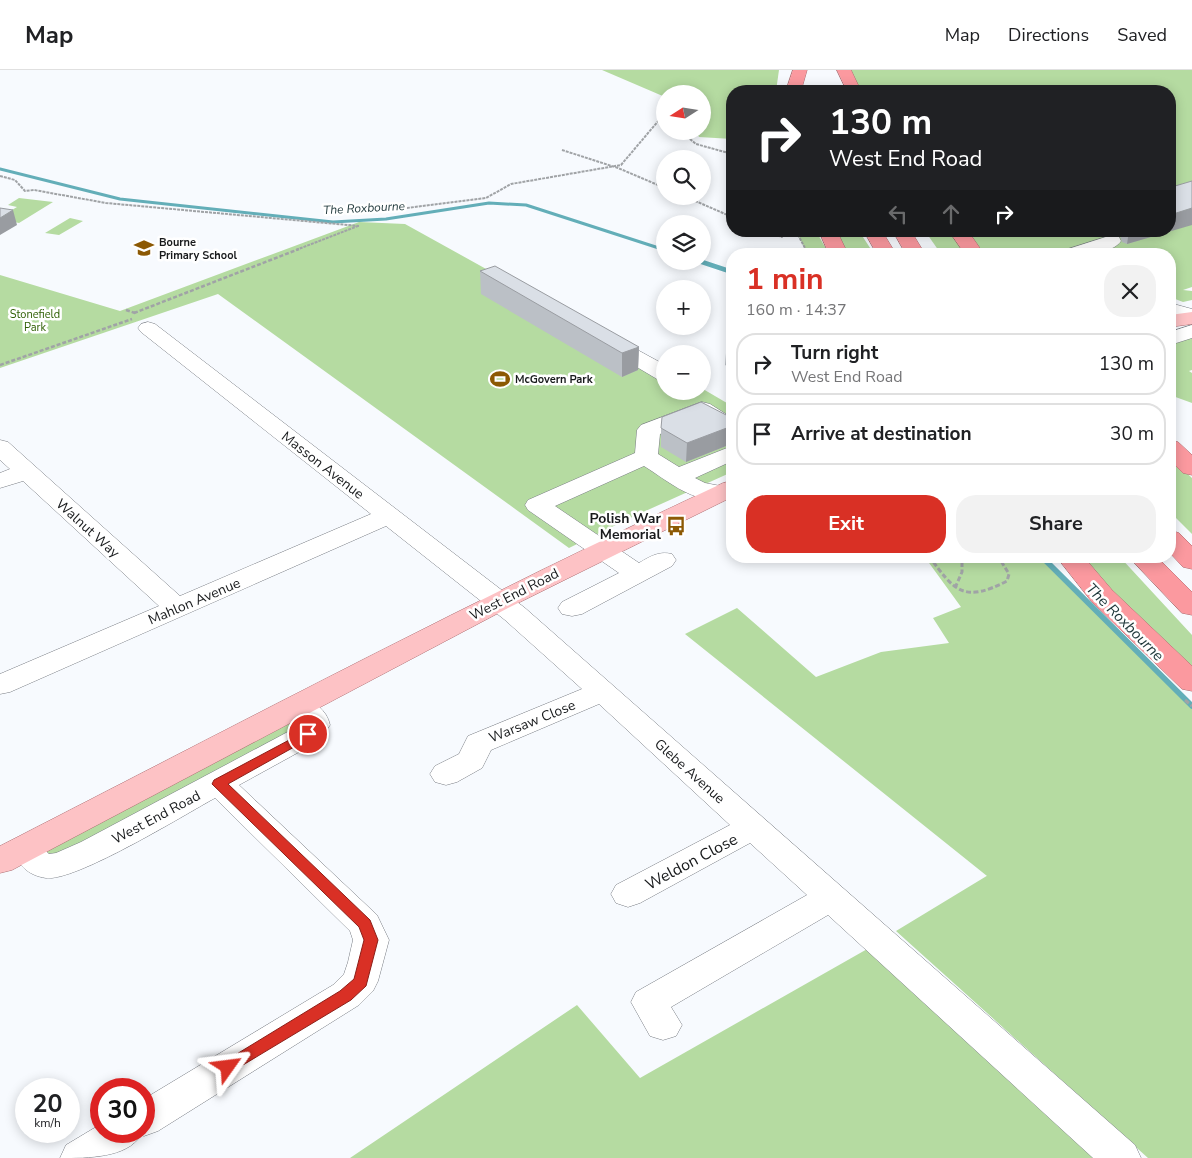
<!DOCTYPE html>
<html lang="en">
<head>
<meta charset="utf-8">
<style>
	body { margin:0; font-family:"Nunito Sans",sans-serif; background:#f2f2f2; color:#202124; height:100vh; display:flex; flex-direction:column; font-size:19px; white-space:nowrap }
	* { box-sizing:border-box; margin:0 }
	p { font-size:16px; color:#757577 }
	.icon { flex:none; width:28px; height:28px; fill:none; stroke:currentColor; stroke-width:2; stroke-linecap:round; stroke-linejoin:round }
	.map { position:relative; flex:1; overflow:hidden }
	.side { position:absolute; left:726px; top:178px; width:450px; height:315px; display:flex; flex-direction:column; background:#fff; border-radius:20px; box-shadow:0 2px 12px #0003 }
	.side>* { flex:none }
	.banner { position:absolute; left:726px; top:15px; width:450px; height:152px; border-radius:20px; box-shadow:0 2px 12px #0003; background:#202124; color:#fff; overflow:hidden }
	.needle { width:32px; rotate:258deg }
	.fabs { position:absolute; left:656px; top:15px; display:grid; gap:10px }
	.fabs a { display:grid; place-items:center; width:55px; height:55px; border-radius:50%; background:#fff; box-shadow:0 2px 12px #0003; font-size:25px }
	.speed { position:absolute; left:15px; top:1008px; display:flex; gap:10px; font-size:25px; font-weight:700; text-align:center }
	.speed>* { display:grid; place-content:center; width:65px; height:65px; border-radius:50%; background:#fff; box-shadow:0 2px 12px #0003; line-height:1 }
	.speed small { font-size:12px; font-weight:400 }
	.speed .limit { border:8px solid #d22; background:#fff; color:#111 }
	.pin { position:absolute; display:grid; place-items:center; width:42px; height:42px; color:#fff; margin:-21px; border:2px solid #fff; border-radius:50%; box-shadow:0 1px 5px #0007 }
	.me { position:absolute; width:55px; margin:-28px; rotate:59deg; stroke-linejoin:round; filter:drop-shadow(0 0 4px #0008) }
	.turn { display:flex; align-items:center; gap:18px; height:105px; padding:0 20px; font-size:22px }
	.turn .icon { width:65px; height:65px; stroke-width:2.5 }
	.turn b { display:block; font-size:35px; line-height:42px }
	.lanes { display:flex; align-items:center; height:48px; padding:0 20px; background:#0003; justify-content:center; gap:25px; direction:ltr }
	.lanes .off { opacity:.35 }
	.round { display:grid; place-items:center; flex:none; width:52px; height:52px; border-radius:20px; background:#f2f2f2 }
	.head { display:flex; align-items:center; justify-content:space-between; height:85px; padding:0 20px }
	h1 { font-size:30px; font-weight:700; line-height:38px; color:#d93025 }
	.button { display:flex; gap:10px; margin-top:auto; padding:10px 20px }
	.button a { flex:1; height:58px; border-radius:20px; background:#d93025; color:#fff; font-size:20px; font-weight:700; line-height:58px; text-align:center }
	.button a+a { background:#f2f2f2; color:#202124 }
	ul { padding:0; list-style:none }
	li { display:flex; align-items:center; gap:15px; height:62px; margin:0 10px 8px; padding:0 10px; border:2px solid #e0e0e0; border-radius:20px }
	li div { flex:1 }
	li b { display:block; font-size:19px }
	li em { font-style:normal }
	header { display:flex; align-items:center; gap:30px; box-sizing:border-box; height:70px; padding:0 25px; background:#fff; border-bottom:1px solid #e0e0e0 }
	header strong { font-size:24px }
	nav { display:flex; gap:28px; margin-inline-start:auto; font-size:18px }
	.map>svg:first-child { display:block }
	.green { fill:#b5dba1 }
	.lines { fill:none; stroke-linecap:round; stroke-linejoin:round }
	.stream-far2 { stroke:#63aeb8; stroke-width:3 }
	.stream-far1 { stroke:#63aeb8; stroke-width:4.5 }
	.stream { stroke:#63aeb8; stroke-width:5.5 }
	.minor-casing { stroke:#787c83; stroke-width:1 }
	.major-casing { stroke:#ac6d71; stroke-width:1 }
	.highway-casing { stroke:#ac6d71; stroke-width:1 }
	.path-far2 { stroke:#a0a3a6; stroke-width:2; stroke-dasharray:3 1; stroke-linecap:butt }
	.path-far1 { stroke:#a0a3a6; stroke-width:2.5; stroke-dasharray:4 2; stroke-linecap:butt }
	.path { stroke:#a0a3a6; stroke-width:3; stroke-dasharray:5 2.5; stroke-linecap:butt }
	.minor { fill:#fff; fill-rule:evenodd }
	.major { fill:#fdc2c5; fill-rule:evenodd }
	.highway { fill:#fb999f; fill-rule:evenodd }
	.wall { fill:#bbc0c6 }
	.shaded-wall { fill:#999ca1 }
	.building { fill:#dadfe6; stroke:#999ca1 }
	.route { fill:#d93025; stroke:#8d1f18 }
	.labels { text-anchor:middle; stroke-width:5; stroke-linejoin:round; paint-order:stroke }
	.far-poi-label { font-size:11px; font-weight:bold; fill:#181a1c; stroke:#fff; text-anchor:start }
	.far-park-label { font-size:11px; fill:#306005; stroke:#fff }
	.far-water-label { font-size:12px; font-style:italic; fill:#1d3639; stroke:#fff }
	.street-label { font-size:14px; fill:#181a1c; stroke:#fff }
	.poi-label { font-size:14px; font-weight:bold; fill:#181a1c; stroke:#fff; text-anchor:end }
	.water-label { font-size:15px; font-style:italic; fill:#1d3639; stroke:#fff }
	.near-street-label { font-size:16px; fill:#181a1c; stroke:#fff }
</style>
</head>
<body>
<header>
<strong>Map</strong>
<nav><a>Map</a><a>Directions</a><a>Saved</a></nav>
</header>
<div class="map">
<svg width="1192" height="1088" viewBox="0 0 1192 1088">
	<rect width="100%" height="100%" fill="#f7fafe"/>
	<path class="green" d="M602,0H779L776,21H732V69L699,67L696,61H702V24H665V27Z
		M851,0H1192V217L1183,220L1192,221V230L1183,232L1170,227V184H982L965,161H1170V21H859Z
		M19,128L53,132L19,153L0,149V147L17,137L8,135Z
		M70,148L83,151L59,165L45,163Z
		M359,152L405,154L665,298V321H702L703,319L732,336V402L630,448L569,478L218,224L0,298V205L120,241Z
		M796,161H816L829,184H808Z
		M833,161H859L874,184H844Z
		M925,161H949L965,184H941Z
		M1192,267V300L1189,301L1192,303V333L1170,325V273Z
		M1170,387L1192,408V464L1170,442Z
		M924,486H1041L1192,636V1088H1148L896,861L1013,790L987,806L685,564L737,538L816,607L881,582L949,573L933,548L961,537Z
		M1082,486H1119L1192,565V600L1101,510Z
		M295,650H299L306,655L62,786L47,789L46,777Z
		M869,878L1099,1088H350L577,935L640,1008Z"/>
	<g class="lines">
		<path class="stream-far2" d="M0,99L120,129L333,152L386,149L489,133L526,135L665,180"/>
		<path class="stream-far1" d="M661,179L665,180
			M699,191L732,202"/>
		<path class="stream" d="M1041,486L1192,636"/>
		<defs>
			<path id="minor" d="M1112,165L1119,167L1121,171C1112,185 1078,184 1063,184L1065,180Z
				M1170,233L1192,239V251L1170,245Z
				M148,252L155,254L525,538L1135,1075L1141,1088H1093L828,845L671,937L682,955L676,966L663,970L650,966L631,932L636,922L807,825L750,773L640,833L628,837L616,833L611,824L616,815L730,755L599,634L491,680L482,698L457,712L446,715L435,712L430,704L435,696L459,684L468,666L582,619L505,550L386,456L10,622L0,624V604L159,536L23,411L0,418V403L10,399L0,390V370L8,372L180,526L371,444L141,262L138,258L141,254Z
				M1192,255V268L1170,275V262Z
				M605,264L612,266L665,295V311L657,309L598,274L594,270L598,266Z
				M702,332L710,334L732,348V364L724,362L700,348L660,364L658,384L679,397L732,376V391L695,408L705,413L731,418L732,426L731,428C697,437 671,413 644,396L555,436L639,493C651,486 659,481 672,484L676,490L672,496L582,544L572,546L562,544L558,538L562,532L619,503L528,440L525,435L528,430L635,383L637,360L641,355Z
				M299,626C313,630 327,640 330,655L319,671L239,715L377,845L389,870L378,911L373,921L359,935L158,1061L144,1066L141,1065C127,1088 88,1088 60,1088L66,1075L101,1054V1061H144V1029L333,915L344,904L348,892L353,870L350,861L215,728C184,745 75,812 46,808C26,805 19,794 10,778L14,770C37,763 35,771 49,784L56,783L81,772L297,657L300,653L284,636L289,629Z"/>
			<path id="major" d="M1192,242V254L1170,257V245Z
				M732,411V427L508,538L12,800L0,803V776C240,653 479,527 723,413Z"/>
			<path id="highway" d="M793,0H807L801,21H786Z
				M837,0H851L861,21H847Z
				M819,161H837L848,184H829Z
				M864,161H882L896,184H877Z
				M893,161H911L925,184H906Z
				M949,161H968L984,184H965Z
				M1170,370L1178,372L1192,385V405L1183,403L1170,390Z
				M1170,460L1179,463L1192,476V499L1183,497L1170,483Z
				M1056,486H1083L1112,520L1192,596V621L1182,619L1092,532Z
				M1128,486H1156L1192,522V545L1182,543Z"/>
		</defs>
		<use href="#minor" class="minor-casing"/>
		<use href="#major" class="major-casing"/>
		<use href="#highway" class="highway-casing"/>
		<path class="path-far2" d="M689,61L690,69L696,74L732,84
			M562,80L618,98L665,118
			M0,106L15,110L25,121L34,120L106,133L359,156
			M684,126L732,147
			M391,140L486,128L511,114L621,95L665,43
			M766,161L782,167L779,161
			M796,161L806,180
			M296,180L358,156"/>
		<path class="path-far1" d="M805,179L808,184
			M1170,209L1174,211
			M126,240L135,243
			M134,243L299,179
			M0,295L132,249"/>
		<path class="path" d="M929,486C955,522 964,533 1007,511L1009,504L998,486
			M955,518L962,502V486
			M1185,630L1192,636"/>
		<use href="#minor" class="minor"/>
		<use href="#major" class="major"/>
		<use href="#highway" class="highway"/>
	</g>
	<path class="wall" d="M1098,161H1170L1127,174L1122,172L1120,165L1113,163L1106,165Z
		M480,201L639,277L638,300L622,307L481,224Z
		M732,281V299L725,295L726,283Z
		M732,348V375L731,374L686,392L661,377V358Z"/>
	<path class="shaded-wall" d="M1192,138V155L1127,174L1129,161H1170V145Z
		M13,140L17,155L0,165V148Z
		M1107,161H1113V163L1106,165Z
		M639,277L638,300L622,307V283Z
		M732,356L731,374L686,392L687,373Z"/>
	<path class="building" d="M1192,111V138L1170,145V114L1175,116Z
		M0,138L13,140L0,148Z
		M495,196L639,277L622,283L480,201Z
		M732,281V287L726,283Z
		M701,332L732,348V356L687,373L661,358L662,347Z"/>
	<path class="route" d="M308,660L312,661L314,664L312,667L228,714L370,850L378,870L366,916L351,930L228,1004L222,1002L220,997L222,993L340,921L354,909L364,870L359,857L212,714L214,710Z"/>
	<defs>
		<symbol id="school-bare" viewBox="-9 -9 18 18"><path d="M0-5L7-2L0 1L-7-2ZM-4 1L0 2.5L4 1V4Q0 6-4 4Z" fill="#8c5904" stroke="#fff" stroke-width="2.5" paint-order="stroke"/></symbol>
		<symbol id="stadium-bare" viewBox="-9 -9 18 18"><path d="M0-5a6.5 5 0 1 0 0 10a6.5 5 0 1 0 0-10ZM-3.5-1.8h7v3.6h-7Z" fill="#8c5904" stroke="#fff" stroke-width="2.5" paint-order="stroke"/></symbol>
		<symbol id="bus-bare" viewBox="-9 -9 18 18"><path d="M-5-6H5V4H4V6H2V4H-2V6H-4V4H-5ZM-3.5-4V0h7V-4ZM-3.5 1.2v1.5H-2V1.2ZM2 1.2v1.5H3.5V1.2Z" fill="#8c5904" stroke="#fff" stroke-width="2.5" paint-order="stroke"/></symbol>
	</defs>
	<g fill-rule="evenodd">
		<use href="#school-bare" x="130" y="164" width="28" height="28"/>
		<use href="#stadium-bare" x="486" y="295" width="28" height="28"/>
		<use href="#bus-bare" x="662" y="442" width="28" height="28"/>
	</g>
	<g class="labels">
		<g class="far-poi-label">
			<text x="159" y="176">Bourne<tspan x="159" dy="13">Primary School</tspan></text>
			<text x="515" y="313">McGovern Park</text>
		</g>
		<g class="far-park-label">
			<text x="35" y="248">Stonefield<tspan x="35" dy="13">Park</tspan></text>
		</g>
		<g class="far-water-label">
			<text transform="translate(364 138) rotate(-3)" y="4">The Roxbourne</text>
		</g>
		<g class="street-label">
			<text transform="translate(323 395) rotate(38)" y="5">Masson Avenue</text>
			<text transform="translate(88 458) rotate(42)" y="5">Walnut Way</text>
			<text transform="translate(514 524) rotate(-27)" y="5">West End Road</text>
			<text transform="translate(194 531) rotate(-23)" y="5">Mahlon Avenue</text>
			<text transform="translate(532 651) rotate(-22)" y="5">Warsaw Close</text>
			<text transform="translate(690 701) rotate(42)" y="5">Glebe Avenue</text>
			<text transform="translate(156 747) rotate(-28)" y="5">West End Road</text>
		</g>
		<g class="poi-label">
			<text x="661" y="453">Polish War<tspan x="661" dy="16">Memorial</tspan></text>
		</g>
		<g class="water-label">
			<text transform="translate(1125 552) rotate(45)" y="5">The Roxbourne</text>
		</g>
		<g class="near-street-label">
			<text transform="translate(691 791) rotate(-28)" y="6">Weldon Close</text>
		</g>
	</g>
</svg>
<div class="fabs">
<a><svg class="needle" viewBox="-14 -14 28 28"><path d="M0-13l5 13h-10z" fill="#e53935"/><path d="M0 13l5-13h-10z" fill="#757577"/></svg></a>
<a><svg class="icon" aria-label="search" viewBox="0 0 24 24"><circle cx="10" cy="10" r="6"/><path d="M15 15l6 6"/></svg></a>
<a><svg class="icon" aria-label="layers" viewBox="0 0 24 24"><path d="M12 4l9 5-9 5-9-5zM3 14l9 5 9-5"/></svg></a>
<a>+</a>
<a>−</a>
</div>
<div class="speed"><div>20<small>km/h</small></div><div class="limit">30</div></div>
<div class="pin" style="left:308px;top:664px;background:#d93025"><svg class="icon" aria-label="arrive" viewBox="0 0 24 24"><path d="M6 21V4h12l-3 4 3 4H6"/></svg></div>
<svg class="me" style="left:228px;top:997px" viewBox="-20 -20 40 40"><path d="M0-17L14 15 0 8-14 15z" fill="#d93025" stroke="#fff" stroke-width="4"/></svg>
<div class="banner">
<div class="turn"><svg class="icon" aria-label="right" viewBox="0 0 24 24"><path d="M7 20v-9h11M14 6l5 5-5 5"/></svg><div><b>130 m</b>West End Road</div></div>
<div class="lanes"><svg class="icon off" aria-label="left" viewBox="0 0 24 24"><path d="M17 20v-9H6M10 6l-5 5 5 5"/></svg><svg class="icon off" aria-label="ahead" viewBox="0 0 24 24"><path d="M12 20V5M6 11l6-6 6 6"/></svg><svg class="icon" aria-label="right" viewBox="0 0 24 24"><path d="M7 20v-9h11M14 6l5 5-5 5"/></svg></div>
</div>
<section class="side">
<div class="head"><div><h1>1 min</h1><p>160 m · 14:37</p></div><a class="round"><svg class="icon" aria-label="close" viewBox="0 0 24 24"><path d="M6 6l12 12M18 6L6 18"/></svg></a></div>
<ul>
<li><svg class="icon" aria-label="right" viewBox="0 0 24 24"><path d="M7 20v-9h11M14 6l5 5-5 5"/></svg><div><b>Turn right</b><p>West End Road</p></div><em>130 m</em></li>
<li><svg class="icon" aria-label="arrive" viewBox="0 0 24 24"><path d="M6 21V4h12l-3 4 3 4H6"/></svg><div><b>Arrive at destination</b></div><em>30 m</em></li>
</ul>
<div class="button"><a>Exit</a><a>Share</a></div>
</section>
</div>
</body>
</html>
